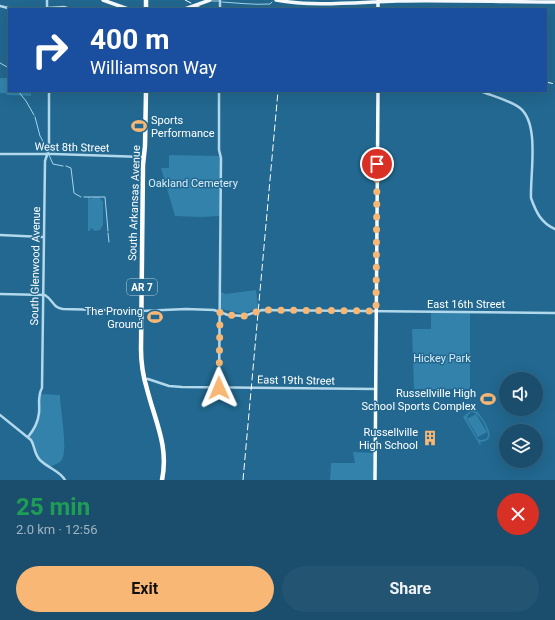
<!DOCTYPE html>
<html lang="en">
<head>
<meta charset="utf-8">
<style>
	body { margin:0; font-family:Roboto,sans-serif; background:#235572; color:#f1f3f6; height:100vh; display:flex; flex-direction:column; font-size:15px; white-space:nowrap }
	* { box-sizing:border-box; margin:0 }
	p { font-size:13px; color:#9fb4c2 }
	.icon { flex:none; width:22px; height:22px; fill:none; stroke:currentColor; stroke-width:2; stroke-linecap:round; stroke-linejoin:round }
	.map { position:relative; height:480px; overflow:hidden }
	.details { display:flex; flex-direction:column; background:#1a4e6c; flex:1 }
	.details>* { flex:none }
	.top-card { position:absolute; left:8px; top:8px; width:539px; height:84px; border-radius:0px; box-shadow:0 4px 16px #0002,0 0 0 1px #38657f; background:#1a4fa0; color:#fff; overflow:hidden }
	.controls { position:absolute; left:499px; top:372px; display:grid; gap:8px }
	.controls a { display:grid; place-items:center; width:44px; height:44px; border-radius:50%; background:#1a4e6c; box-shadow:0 4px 16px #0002,0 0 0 1px #38657f; font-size:20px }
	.pin { position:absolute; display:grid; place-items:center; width:34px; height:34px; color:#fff; margin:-17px; border:2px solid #fff; border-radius:50%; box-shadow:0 1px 4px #0007 }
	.me { position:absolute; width:44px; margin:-22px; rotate:359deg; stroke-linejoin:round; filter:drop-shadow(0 0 3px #0008) }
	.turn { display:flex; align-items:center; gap:14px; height:84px; padding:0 16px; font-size:18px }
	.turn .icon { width:52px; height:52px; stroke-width:2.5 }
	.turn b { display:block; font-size:28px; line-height:34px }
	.round { display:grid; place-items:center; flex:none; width:42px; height:42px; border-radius:21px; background:#235572 }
	.summary { display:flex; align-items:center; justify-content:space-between; height:68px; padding:0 16px }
	h1 { font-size:24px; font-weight:700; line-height:30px; color:#1e9e55 }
	.primary-button { display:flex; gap:8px; margin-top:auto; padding:8px 16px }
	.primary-button a { flex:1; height:46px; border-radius:24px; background:#f8b774; color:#111; font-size:16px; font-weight:700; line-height:46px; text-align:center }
	.primary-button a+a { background:#235572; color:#f1f3f6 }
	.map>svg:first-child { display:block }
	.green { fill:#3382ab; fill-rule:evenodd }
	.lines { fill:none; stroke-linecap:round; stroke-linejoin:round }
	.stream { stroke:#a6d6ed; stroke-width:1 }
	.minor { stroke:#b2d8ec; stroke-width:2.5 }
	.major { stroke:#f8fcff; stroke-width:3.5 }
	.highway { stroke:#fff; stroke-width:4.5 }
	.rail { stroke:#fff; stroke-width:1; stroke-dasharray:7 3; stroke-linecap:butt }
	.major-bridge { stroke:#f8fcff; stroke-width:3.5 }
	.route { stroke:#f8b774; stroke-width:7; stroke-dasharray:0 12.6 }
	.labels { text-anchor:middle; stroke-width:3; stroke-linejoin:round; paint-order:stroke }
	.shield { fill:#226890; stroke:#bdd2de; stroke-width:1 }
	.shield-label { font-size:10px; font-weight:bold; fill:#fff }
	.poi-label { font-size:11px; fill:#fff; stroke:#226890; text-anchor:end }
	.street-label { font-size:11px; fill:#fff; stroke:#226890 }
	.park-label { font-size:11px; fill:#d8eef9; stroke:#226890 }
</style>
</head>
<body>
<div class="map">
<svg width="555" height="480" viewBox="0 0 555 480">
	<rect width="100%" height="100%" fill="#226890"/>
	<path class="green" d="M0,78H9V91H31V96L7,95L6,93H0Z
		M169,155L220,156V216L201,217L175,216L161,168H169Z
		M88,197H90V199L94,197H99L103,202V225L100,230L95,231L91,228L90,231H88Z
		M256,290L258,308L243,314L221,309V292L226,294Z
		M431,313H470V389H414L412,329H431Z
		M40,394L60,395C60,408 69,452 61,461C58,464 53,465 49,467L37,455L35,445L29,437L38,420Z
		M471,410C473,410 474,409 477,411C480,414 482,419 485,422C489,430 495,441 480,442L481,444L480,445L463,417ZM471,412C479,412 488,428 488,436L486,439L481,440L478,439L467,420V419L478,437L487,432L476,414L467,419L468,415Z
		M353,452L374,453L376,480H330L331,463H355Z"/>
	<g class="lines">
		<path class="stream" d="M212,1H219
			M222,2C238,3 254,5 270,4L272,2
			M0,63L9,68
			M18,91L26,101L34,115
			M35,117L40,136L48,150
			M49,155L53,164L63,166
			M66,166L71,168L74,193L81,197
			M84,197H105L108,231
			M108,233L109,242"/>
		<path class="minor" d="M47,0V9
			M220,0V9
			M0,6L8,8
			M47,8L64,7L70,9
			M219,91V150L221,158L219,388
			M480,91C493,96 509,100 520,108C540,124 530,174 531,198C536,212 541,223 555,229
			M0,154H54L143,157
			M0,235L43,237
			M0,294L45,295C53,300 53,308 63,309L141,311L186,309L214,310L228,315L244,316L262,310L555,313
			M144,379H148L169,386L182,387L376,389
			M0,415L31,440C35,446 34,454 40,460C48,468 60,471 65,480
			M28,437C33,431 38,422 39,413C40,404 37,397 42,388L45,161L49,149V91"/>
		<path class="major" d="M103,0L128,9
			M276,0C312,7 359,2 397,1C450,0 502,2 555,2
			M378,9V1
			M375,480L378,91"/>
		<path class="highway" d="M146,9V0
			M146,91L145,146L143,165L141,349C141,362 143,376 147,389C155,421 169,446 162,480"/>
		<path class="rail" d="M185,0L203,9
			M546,82L555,84
			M243,480L278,91"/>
		<path class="major-bridge" d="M185,9L210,0"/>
	</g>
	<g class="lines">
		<path class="route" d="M219,388L220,312L228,315L244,316L262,310L376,311L377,164"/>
	</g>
	<defs>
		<symbol id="stadium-bare" viewBox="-9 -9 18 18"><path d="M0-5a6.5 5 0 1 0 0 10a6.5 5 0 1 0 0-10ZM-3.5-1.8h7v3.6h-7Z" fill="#f8b774" stroke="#226890" stroke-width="2.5" paint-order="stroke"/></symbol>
		<symbol id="building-bare" viewBox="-9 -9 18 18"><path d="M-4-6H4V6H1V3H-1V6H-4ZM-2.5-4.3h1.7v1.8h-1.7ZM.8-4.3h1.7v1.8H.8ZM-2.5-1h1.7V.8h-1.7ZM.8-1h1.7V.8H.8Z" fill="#f8b774" stroke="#226890" stroke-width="2.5" paint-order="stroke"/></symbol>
	</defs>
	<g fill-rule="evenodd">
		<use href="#stadium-bare" x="128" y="115" width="22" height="22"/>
		<use href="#stadium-bare" x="144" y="306" width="22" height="22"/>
		<use href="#stadium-bare" x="477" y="388" width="22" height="22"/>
		<use href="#building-bare" x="419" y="427" width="22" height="22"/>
	</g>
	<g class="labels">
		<rect class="shield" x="127" y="279" width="30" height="16" rx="3"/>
		<g class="shield-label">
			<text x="142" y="291">AR 7</text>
		</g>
		<g class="poi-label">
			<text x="151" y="124" text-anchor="start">Sports<tspan x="151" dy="13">Performance</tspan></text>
			<text x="143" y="315">The Proving<tspan x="143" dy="13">Ground</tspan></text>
			<text x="476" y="397">Russellville High<tspan x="476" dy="13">School Sports Complex</tspan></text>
			<text x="418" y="436">Russellville<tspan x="418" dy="13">High School</tspan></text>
		</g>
		<g class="street-label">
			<text transform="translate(72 147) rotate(1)" y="4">West 8th Street</text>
			<text transform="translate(134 203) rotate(-88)" y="4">South Arkansas Avenue</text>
			<text transform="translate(35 266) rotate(-89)" y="4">South Glenwood Avenue</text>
			<text x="466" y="308">East 16th Street</text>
			<text transform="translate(296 380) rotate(1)" y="4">East 19th Street</text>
		</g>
		<g class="park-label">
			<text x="193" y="187">Oakland Cemetery</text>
			<text x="442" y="362">Hickey Park</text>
		</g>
	</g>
</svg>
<div class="controls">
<a><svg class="icon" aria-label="sound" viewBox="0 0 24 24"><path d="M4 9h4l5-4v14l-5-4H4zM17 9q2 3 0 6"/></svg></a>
<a><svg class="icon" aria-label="layers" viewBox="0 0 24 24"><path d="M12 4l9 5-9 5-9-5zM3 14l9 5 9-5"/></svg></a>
</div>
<div class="pin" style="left:377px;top:164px;background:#d93025"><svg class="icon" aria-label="arrive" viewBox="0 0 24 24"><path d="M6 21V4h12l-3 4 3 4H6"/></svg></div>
<svg class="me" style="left:219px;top:388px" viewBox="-20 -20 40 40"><path d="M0-17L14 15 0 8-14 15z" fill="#f8b774" stroke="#fff" stroke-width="4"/></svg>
<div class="top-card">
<div class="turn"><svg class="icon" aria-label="right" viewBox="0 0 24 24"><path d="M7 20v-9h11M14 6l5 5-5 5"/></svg><div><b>400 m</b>Williamson Way</div></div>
</div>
</div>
<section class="details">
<div class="summary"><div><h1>25 min</h1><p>2.0 km · 12:56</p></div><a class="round" style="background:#d93025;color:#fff"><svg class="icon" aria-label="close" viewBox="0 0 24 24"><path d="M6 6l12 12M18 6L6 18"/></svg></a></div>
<div class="primary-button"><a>Exit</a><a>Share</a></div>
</section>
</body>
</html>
